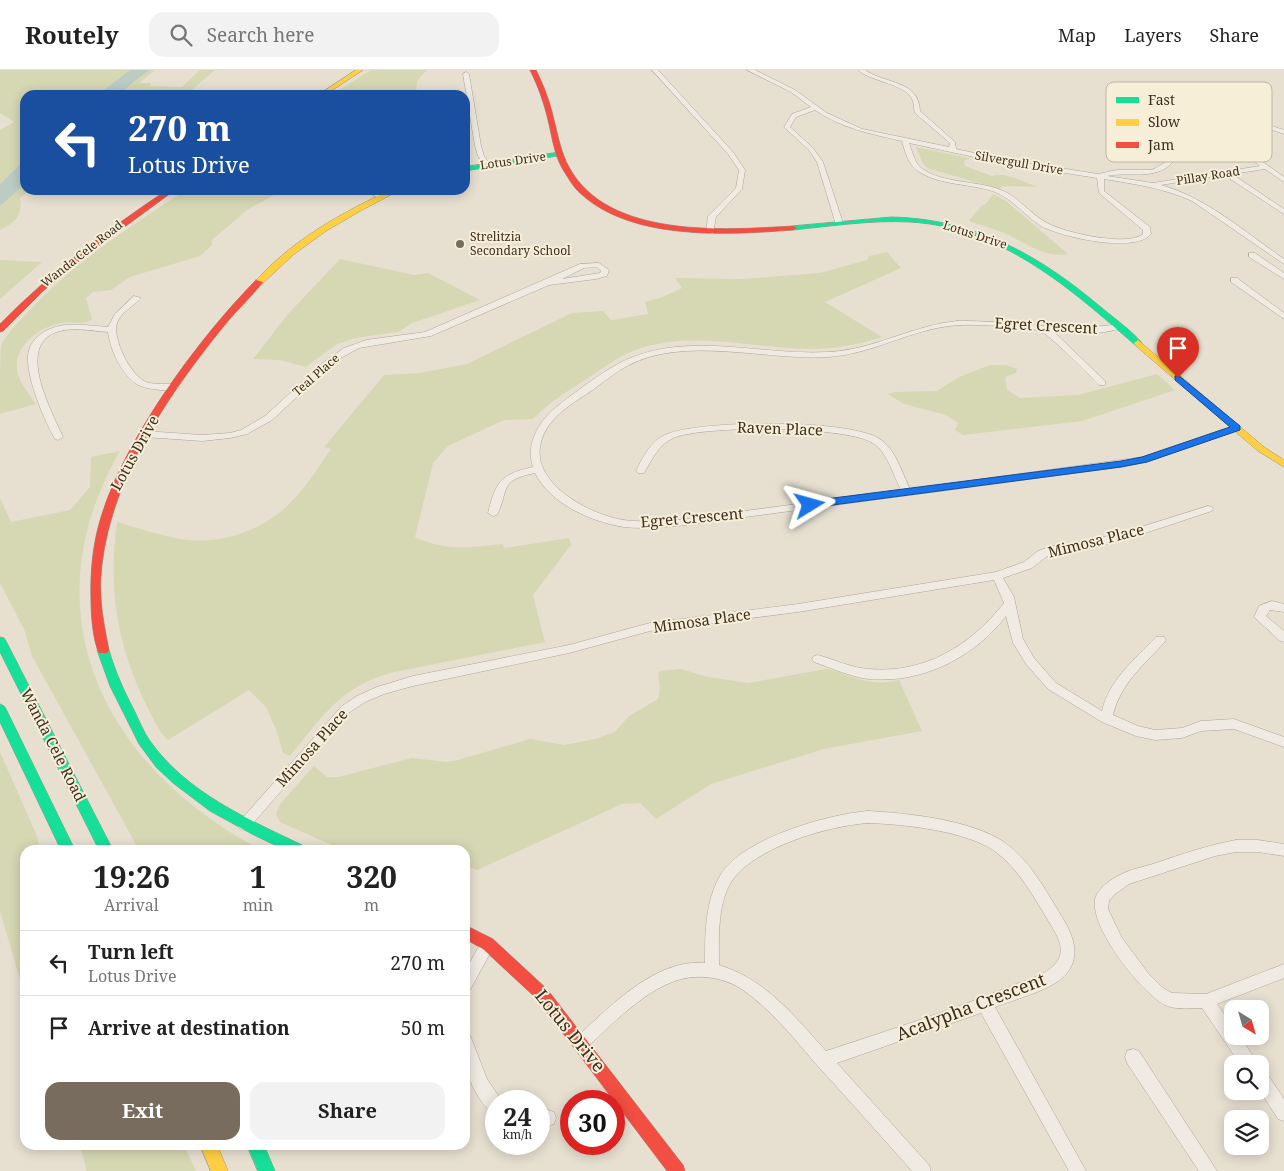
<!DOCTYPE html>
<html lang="en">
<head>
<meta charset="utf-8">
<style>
	body { margin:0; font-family:"Noto Serif",serif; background:#f2f2f2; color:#222; height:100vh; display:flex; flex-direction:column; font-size:19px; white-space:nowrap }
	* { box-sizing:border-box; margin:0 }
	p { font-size:16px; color:#767676 }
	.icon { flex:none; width:28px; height:28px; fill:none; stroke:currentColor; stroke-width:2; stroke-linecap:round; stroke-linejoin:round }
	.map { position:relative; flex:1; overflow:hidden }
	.panel { position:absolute; left:20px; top:775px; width:450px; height:305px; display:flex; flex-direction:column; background:#fff; border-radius:15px; box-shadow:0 2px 12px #0003 }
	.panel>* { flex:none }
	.top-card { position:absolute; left:20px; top:20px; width:450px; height:105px; border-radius:15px; box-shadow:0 2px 12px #0003; background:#1a4fa0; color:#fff; overflow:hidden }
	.needle { width:32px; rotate:143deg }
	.buttons { position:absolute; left:1224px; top:930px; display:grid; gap:10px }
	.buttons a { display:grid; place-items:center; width:45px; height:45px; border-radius:10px; background:#fff; box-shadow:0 2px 12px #0003; font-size:25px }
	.speed { position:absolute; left:485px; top:1020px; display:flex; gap:10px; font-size:25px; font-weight:700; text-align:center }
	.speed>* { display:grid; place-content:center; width:65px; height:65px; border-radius:50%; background:#fff; box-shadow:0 2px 12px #0003; line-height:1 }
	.speed small { font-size:12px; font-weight:400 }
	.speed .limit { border:8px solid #d22; background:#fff; color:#111 }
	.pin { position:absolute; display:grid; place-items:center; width:42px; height:42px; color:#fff; margin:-51px -21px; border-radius:50% 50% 50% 0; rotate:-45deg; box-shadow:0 0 5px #0007 }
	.pin .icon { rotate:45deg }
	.me { position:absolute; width:55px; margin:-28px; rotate:82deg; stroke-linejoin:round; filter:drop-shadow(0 0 4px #0008) }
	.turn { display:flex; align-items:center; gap:18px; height:105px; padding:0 25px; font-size:22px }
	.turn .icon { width:65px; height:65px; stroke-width:2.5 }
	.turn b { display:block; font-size:35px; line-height:42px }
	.eta { display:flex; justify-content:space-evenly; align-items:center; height:85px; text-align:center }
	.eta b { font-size:30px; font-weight:700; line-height:35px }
	.cta { display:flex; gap:10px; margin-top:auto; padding:10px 25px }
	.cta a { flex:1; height:58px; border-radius:15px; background:#786c5e; color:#fff; font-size:20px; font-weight:700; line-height:58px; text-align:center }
	.cta a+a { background:#f2f2f2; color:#222 }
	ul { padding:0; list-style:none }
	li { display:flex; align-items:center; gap:15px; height:65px; padding:0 25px; border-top:1px solid #e0e0e0 }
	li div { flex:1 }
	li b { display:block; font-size:19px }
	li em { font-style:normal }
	header { display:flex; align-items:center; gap:30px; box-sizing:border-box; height:70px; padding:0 25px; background:#fff; border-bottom:1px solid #e0e0e0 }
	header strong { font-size:24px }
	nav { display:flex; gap:28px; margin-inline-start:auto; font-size:18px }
	.search { width:350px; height:45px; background:#f2f2f2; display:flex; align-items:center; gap:12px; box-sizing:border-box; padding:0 18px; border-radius:15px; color:#767676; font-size:19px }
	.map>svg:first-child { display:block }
	.green { fill:#d6d7b3 }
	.water { fill:#bcccc2 }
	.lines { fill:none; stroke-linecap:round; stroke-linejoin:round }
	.street-casing { stroke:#ada599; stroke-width:1 }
	.fast-casing { stroke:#9c958a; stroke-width:1 }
	.slow-casing { stroke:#9c958a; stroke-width:1 }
	.jam-casing { stroke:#9c958a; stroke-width:1 }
	.street { fill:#efebe3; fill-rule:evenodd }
	.fast { fill:#16e098; fill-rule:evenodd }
	.slow { fill:#ffcf43; fill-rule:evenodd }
	.jam { fill:#f24e42; fill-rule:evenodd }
	.route { fill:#1a73e8; stroke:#114b97 }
	.poi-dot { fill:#786c5e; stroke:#f7eed8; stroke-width:2 }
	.labels { text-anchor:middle; stroke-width:4; stroke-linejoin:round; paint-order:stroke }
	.far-street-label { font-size:12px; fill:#3d2e20; stroke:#f7eed8 }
	.far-poi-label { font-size:12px; fill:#3d2e20; stroke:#f7eed8; text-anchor:start }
	.street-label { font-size:15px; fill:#3d2e20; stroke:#f7eed8 }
	.near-street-label { font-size:18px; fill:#3d2e20; stroke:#f7eed8 }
	.key { fill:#f7eed8; stroke:#bfb4a1; stroke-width:1 }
	.key-label { font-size:14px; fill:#3d2e20 }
</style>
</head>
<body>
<header>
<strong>Routely</strong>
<div class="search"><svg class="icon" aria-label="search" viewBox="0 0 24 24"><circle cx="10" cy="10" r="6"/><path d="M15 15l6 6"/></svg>Search here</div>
<nav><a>Map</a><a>Layers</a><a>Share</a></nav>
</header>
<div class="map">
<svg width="1284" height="1101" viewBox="0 0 1284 1101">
	<rect width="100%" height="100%" fill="#e7e0d1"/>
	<path class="green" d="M0,0H130L97,25H25V90L0,114V60L14,52L0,43Z
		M150,0H155L139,13H151L150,16L182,17L200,0H215L186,25H120L132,13Z
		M371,0H427L417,11L416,25H331Z
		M916,77L969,88L964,91L965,96L992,106C1004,101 1025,113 1038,117L1003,116L999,119L927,98L923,94Z
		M25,114V120H30L20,128C23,146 15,152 0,160V136Z
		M186,120H283L247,140L212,170V175L200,186L130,207L111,220L93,222L86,228L92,249C84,256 73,251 62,253C39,256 8,280 19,307C22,316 30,325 36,334L0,344C0,330 0,285 1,276C6,264 18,253 27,243C73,193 129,157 186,120Z
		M993,124L1006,131L1068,184C1045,189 1023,171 1002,162C992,158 980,155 969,151L981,136L986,134Z
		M887,182L901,198L825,232L882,267C861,274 840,278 818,279C761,280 701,261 644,277C623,283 606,296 588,308C568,321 549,332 533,349L504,350L448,376L433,393L415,467C448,482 468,477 503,474L504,478L569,468L571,475L533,525L545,572L390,603C339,618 322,647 290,686L283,683L277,662L266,637L249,620L168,670L162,664C122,596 106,531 117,452C138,458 159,465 180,469C218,476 266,460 292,431C307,416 319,396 331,379L324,377L384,305L419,303L467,294L572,243L603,241L611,250L648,244L645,232L660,228L682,218L675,208L742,209L820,203L867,190L869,186Z
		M340,189L414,205L428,203L480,230L412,253L398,262L355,268L337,274L306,297L280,290L253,289L288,244Z
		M0,190L42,192L0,229Z
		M990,295H1006L1017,299L1016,303L1005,307L1007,320L1020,328L1078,325L1157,304L1175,320L1082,351L963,365L955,360L958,353L946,345L904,334L888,324L894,322L937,321L959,307Z
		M120,381C26,544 105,698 261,780H139L32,586L24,559L0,513V428L11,452L70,440L90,417L91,387Z
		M681,599L708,607L748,613L826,599C836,600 843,604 852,607C868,613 884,614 899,610L922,661L824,679L711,714L656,749L640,733L622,734L477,800L465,795V780H343L280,752L276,744L280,734L314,696L327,707H338L412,688L447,692L458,690L530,669L564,675L595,669L615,662L629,646L658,629L660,621L658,604L660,601Z
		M0,682L37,766L40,780H25V927L0,841Z
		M79,1075H184L196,1101H86L85,1093Z"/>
	<path class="water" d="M130,0H150L132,13L120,25H97Z
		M25,90V114L0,136V114Z"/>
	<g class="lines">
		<defs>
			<path id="street" d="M652,0H658L733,82L745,100L742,119L716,147L713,164L706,162L708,146L736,118L739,100L728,84Z
				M747,0H755L795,20L827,43L862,59L949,77L950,73L915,43C914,40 914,35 913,31C908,14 871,12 858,0H865C885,14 919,10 920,41L955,72L956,79L1002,89L1098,104L1117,100H1152L1166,92V89L1153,77L1156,75L1172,88V93C1154,111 1130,101 1107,106L1153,113L1260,96L1241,82L1206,80L1178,63L1180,58L1194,53C1175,43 1141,49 1119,50L1116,48L1119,46L1177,44L1191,47L1232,70L1284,107V112L1265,99L1232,104L1284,139V144L1224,105L1161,115C1207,128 1245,162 1284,189V194L1192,131C1164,118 1134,114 1104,109V121L1150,157L1151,164C1135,184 1061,167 1041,156C1025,146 1013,129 995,122C970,113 940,116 918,101C908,94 905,82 902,71C871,64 841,58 815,40L796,47L790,57L813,78L823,92L843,153L836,155L817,92L809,80L784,57L792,44L811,37L791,22ZM1199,56L1235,78L1209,77L1184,61ZM909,73L1002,93L1097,108L1099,123L1143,160V164C1128,177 1065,163 1047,153C1030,144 1019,127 1001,120C976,110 941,114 920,97C914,91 912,80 909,73Z
				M466,2L469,4L481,76L484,86L490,95L487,97L485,96L478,86L475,76L463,4Z
				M1251,49L1284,60V64L1249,52L1248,51Z
				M364,120H372L383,126L377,127Z
				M1249,183H1255L1284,203V209L1249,187Z
				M599,193L609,200L607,206L596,209L549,215L431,266L359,278L337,290L272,350L247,364L230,368L202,371L145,367L140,364L145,361L202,365L230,363L241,360L265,346L325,291L344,278L366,270L425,262L580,194ZM597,197L601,201L600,203L562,209L584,198Z
				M1231,208H1237L1284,243V249L1231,212Z
				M134,226L141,228C134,236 121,242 117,253C112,269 131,306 146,312C156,316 172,311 179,317C175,321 167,320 161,320C152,319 142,318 135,313C121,303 110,279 108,262C91,261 70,256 54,263C17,279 52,342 63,367L58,370L55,369C44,350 23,301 29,280C32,270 40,263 50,259C67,251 90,256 108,257L115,244Z
				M957,251C1012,250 1064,263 1119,254L1123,256C1110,266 1070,263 1053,261L1105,311V315H1099C1090,306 1048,263 1040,261C1031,258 1019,258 1009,257C985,255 960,253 937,258C899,266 868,284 829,287C766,291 684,265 627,296C615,303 604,311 594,319C574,333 548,346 541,372C530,412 586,442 618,449C638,453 658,451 678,450L901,420C893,405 887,380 871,372C842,356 704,355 673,368C658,375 652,390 644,403H638L636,401C643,387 651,370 667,364C703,350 845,349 878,368C895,377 902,403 910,419L1142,387L1233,356L1236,355L1241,358L1239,360L1147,392L1121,397L678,456C660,457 642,459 624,457C592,452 550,434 535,403C498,411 510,418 497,445L493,446L488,443C496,411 501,404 533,397C525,373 540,349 559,335C578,320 607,298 628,289C695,260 770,289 840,281C880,276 916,255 957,251Z
				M1208,436L1212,437L1213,439L1212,441L1127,469L1095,477L1057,482L1046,487L1032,498L1003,508L1014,527L1023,569L1034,588L1056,613L1102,641C1109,610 1135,589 1156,567H1164L1166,570L1164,573C1143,595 1120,615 1113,645L1138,656L1155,660L1182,658L1201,651L1234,649L1284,667V677L1234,659L1201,661L1182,668L1155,670L1136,666L1102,652L1048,619L1026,594L1013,573L1006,546C975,587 922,614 869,609C850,607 832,598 814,592L812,589L814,586L818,585C835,590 852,598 869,599C925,604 971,575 1004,533L994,510L798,542L650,561L569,583L413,616L384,624L365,632L350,642L249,758L244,760L239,758L237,754L342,636L357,626L377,617L413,606L569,575L650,553L798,534L996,502L1024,492L1038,481L1052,476L1095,469L1125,462Z
				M1272,531L1284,534V542L1270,540L1266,546L1284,561V572L1280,571L1254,547L1259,536Z
				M868,741C908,743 971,750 1004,772C1030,790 1046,821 1062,847C1073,865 1081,885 1067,903C1054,920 1015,929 995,937L1086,1101H1069L981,943L837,993L929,1095L931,1101H912C880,1065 848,1029 815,993C793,967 771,940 743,920C730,911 712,906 696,907C655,908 615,952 586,978L581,981L576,978L573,973L576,968C609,937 656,888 705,893C705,863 705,831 721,804C742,769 828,744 868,741ZM868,753C903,754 968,761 996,782C1019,800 1034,827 1049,852C1056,863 1067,880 1056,893C1045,907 1024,910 1009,917C949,941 887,961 826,981C794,946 767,910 719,895C719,869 717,836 731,812C754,777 828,756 868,753Z
				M1236,770H1258L1284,774V786L1258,782H1236L1215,786L1129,814L1114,825L1109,831L1108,839L1122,868L1148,903L1163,918L1172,923L1206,924L1284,894V908L1217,934L1232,956V966H1240L1258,994H1240L1202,938C1191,938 1175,940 1165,935C1142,924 1082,849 1097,824C1102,816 1111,809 1120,805C1130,799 1144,797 1156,793C1182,784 1209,775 1236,770Z
				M488,867L493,869L495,874L470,920L465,922V901L483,869Z
				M465,962L470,965L487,1009L502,1031H496V1044C480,1037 469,1011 465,994C463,985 465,972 465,962Z
				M1133,979L1139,981L1217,1101H1199L1127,993L1125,987L1127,981Z
				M1260,1000L1266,1002L1284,1029V1051L1278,1049L1260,1021Z
				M548,1040L554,1042L556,1048L554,1054L539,1058V1042Z"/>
			<path id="fast" d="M561,82L563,83V85L465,101V97Z
				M892,147C976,149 1039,185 1102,238C1115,249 1131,260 1142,273L1141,275H1135C1070,218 1001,157 910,152C871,150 832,156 793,160L789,158L793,156Z
				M0,567L4,568L6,571L113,780H99L0,582Z
				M103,576L107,577L109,580C115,601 124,621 134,640C139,650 143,661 150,671C187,723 248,749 304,776L306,780H285L252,764L210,741L173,713L156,697L139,674L110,616L97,580L99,577Z
				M0,634L4,636L6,639L75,780H61L0,652Z
				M247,1075H264L275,1101H258Z"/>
			<path id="slow" d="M356,0H363L325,25H318Z
				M391,120H400L362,140L326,161L293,185L262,214L255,212C289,172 344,141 391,120Z
				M1138,270L1264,377L1284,390V397L1258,381L1135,275L1134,273Z
				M200,1075H217L228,1101H211Z"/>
			<path id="jam" d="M530,0H536C544,16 550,32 554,50C558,65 561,83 569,97C608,169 724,160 793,156L797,158L793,160C728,165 631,171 580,123C573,117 567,106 562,98C554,84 552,66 548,50C544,33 538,16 530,0Z
				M167,120H175L85,186L42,222L3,261L0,262V254C50,203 107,160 167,120Z
				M256,210L263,212C252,226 239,238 228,251C169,323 108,411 101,505C99,530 104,555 109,580L107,583H99C93,571 91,545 91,531C90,500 93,470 103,441C129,363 199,268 256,210Z
				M465,855L493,869L547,919L683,1095L685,1101H667L537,929L483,879L465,869Z"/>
		</defs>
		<use href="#street" class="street-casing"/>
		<use href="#fast" class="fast-casing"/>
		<use href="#slow" class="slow-casing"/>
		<use href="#jam" class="jam-casing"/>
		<use href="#street" class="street"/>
		<use href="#fast" class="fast"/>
		<use href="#slow" class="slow"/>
		<use href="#jam" class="jam"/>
	</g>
	<path class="route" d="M1178,305L1240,356V360L1147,392L1121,397L810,438L805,435L810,431L1121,391L1142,387L1230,357L1175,310V306Z"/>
	<circle class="poi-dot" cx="460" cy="174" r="5"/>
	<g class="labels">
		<g class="far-street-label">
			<text transform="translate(513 91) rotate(-8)" y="4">Lotus Drive</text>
			<text transform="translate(1019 93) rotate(10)" y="4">Silvergull Drive</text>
			<text transform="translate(1208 106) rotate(-9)" y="4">Pillay Road</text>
			<text transform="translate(975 165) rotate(18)" y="4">Lotus Drive</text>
			<text transform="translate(82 184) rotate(-38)" y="4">Wanda Cele Road</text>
			<text transform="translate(316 305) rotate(-41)" y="4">Teal Place</text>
		</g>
		<g class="far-poi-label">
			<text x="470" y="171">Strelitzia<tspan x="470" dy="14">Secondary School</tspan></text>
		</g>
		<g class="street-label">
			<text transform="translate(1046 256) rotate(3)" y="5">Egret Crescent</text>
			<text transform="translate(780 359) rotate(2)" y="5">Raven Place</text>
			<text transform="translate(135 383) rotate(-61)" y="5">Lotus Drive</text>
			<text transform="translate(692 448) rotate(-5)" y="5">Egret Crescent</text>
			<text transform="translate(1096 471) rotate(-14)" y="5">Mimosa Place</text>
			<text transform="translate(702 551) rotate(-8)" y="5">Mimosa Place</text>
			<text transform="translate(53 675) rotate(63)" y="5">Wanda Cele Road</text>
			<text transform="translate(312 678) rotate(-48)" y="5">Mimosa Place</text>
		</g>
		<g class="near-street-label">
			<text transform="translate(971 937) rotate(-21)" y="6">Acalypha Crescent</text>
			<text transform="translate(570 961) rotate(51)" y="6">Lotus Drive</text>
		</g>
	</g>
	<rect x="1106" y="12" width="166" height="80" rx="8" class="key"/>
	<rect x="1116" y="27" width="23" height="6" fill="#16e098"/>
	<rect x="1116" y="49" width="23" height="7" fill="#ffcf43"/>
	<rect x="1116" y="72" width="23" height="6" fill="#f24e42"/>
	<g class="key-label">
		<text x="1148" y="35">Fast</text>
		<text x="1148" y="57">Slow</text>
		<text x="1148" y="80">Jam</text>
	</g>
</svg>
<div class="buttons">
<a><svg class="needle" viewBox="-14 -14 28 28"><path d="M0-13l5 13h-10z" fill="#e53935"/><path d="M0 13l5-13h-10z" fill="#767676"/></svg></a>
<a><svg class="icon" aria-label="search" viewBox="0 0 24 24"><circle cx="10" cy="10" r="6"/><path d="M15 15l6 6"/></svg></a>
<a><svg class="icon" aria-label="layers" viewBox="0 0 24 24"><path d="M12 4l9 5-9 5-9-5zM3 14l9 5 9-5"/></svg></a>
</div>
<div class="speed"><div>24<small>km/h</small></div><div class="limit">30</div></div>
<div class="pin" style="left:1178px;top:308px;background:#d93025"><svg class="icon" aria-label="arrive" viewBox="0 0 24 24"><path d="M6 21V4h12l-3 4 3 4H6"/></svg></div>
<svg class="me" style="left:810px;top:435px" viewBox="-20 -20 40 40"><path d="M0-17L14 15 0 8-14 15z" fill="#1a73e8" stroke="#fff" stroke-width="4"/></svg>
<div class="top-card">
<div class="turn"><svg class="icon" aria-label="left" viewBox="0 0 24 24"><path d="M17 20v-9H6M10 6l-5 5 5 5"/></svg><div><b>270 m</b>Lotus Drive</div></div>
</div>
<section class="panel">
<div class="eta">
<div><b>19:26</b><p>Arrival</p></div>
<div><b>1</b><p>min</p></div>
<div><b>320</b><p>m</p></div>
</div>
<ul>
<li><svg class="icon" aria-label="left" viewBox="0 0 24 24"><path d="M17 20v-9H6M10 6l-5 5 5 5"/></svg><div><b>Turn left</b><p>Lotus Drive</p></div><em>270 m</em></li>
<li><svg class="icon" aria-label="arrive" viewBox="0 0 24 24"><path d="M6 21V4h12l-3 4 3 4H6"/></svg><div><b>Arrive at destination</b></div><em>50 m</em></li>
</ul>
<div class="cta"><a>Exit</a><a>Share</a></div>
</section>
</div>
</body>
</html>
